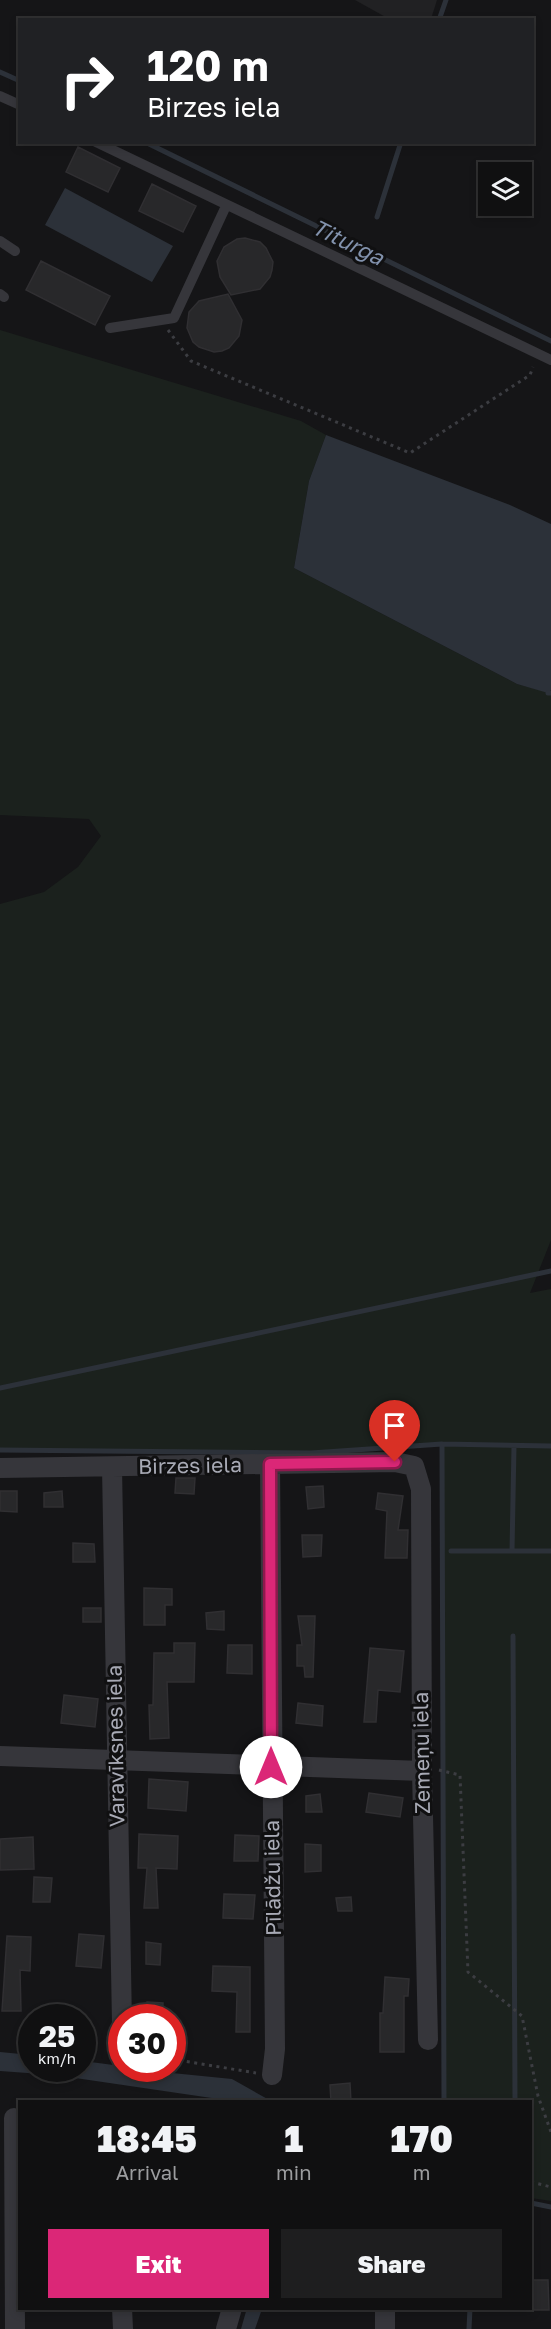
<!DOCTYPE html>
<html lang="en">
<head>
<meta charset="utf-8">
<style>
	body { margin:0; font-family:"Golos Text",sans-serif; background:#1e1e1f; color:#f1f3f6; height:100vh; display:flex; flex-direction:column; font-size:22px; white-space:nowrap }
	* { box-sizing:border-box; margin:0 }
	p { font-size:20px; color:#9c9d9f }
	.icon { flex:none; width:33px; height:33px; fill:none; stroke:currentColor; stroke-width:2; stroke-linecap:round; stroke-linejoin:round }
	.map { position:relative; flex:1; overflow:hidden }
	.drawer { position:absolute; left:18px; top:2100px; width:514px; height:210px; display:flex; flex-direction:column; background:#101011; border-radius:0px; box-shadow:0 3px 9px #0003,0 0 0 2px #303031 }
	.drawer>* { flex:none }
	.top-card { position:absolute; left:18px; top:18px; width:516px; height:126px; border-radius:0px; box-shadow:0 3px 9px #0003,0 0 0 2px #303031; background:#202124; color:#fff; overflow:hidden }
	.tools { position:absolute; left:478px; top:162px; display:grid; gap:12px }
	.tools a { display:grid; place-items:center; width:54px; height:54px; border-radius:0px; background:#101011; box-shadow:0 3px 9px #0003,0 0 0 2px #303031; font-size:30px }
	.speed { position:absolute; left:18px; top:2004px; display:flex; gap:12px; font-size:30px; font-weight:700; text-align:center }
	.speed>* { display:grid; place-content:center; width:78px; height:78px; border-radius:50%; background:#101011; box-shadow:0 3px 9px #0003,0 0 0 2px #303031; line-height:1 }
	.speed small { font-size:15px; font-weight:400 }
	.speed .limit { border:9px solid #d22; background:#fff; color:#111 }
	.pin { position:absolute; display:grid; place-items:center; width:51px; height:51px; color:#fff; margin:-62px -26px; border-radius:50% 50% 50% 0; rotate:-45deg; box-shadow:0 0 6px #0007 }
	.pin .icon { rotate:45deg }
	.me { position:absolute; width:66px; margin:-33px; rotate:0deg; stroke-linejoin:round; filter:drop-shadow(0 0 4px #0008) }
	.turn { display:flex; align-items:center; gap:21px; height:126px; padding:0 30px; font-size:27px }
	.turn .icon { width:78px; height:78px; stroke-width:2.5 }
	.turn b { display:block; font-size:42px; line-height:51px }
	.eta { display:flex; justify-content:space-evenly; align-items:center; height:102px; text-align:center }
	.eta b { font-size:36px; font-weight:800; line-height:42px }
	.primary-button { display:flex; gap:12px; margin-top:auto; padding:12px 30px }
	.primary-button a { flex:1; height:69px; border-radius:0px; background:#db2777; color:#fff; font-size:24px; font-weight:800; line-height:69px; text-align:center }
	.primary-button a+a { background:#1e1e1f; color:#f1f3f6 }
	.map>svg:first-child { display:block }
	.built { fill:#212123 }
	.green { fill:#1b211d }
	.water { fill:#2c3139 }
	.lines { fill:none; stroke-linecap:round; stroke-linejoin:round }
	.stream { stroke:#2c3139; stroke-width:5 }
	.building { fill:#28282a; stroke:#302f32; stroke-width:1.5 }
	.path { stroke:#3c3d42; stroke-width:3; stroke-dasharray:3 4.5; stroke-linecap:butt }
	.lane { stroke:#36363b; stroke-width:10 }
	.street { stroke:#36363b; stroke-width:20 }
	.route-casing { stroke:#8e194d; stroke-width:15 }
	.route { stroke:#db2777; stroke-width:10 }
	.labels { text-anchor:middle; stroke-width:6; stroke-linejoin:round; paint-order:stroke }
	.street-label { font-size:21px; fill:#a8aab5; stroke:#101011 }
	.water-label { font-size:22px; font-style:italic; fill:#8292ad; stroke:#101011 }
</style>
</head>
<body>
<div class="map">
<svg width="551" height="2329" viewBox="0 0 551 2329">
	<rect width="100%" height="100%" fill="#151517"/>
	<path class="built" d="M355,0H437L431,19L391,20Z"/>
	<path class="green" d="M0,330L301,421L326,435L309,481L294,568L517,684L551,693V1240L530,1293L551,1289V2201L531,2198V2102L444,2101L442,1445L311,1453L0,1450V904L44,892L78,867L101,836L89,819L0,815Z"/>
	<path class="water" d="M65,188L173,246L152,282L45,225Z
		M326,435L510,505L551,524V690L548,693L517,684L294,568L309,481Z
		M0,2052L31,2055L32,2068H82L83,2061L121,2066L122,2068L232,2079L271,2101H232L55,2075L0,2071Z
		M247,2308L262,2309L255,2329H241Z"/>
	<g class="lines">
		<path class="stream" d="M439,20L446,0
			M0,72L20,81
			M145,142L551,341
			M377,217L401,142
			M548,693H551
			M0,1388L551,1271
			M442,1444L551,1446
			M0,1450L311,1453L442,1444L444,2102
			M451,1551H551
			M512,1551L514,1446
			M513,1636L515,2102
			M531,2203L551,2207
			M469,2329L470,2308"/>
	</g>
	<path class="building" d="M78,147L120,168L108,192L66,172Z
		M152,184L196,206L183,232L139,211Z
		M245,238L260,242L266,248L273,262L272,270L270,277L260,289L231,295L220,277L217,261L224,247L237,239Z
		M41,261L110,296L95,325L26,290Z
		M228,294L242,320L239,336L229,348L222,351L214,352L199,347L193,342L187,328L189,312L199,301Z
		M176,1478H195L194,1494L175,1493Z
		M323,1486L324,1507L308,1509L306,1487Z
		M0,1491H17V1512L0,1511Z
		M62,1491L63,1507H44V1493Z
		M378,1493L403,1496L398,1530H408L407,1558H385L387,1511L376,1509Z
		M302,1535H322L321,1556L303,1557Z
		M73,1543L94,1544L95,1562H73Z
		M144,1588L172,1589V1605H165V1625H144Z
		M83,1608H101V1622H83Z
		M224,1611V1630L207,1629L206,1613Z
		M298,1616H315L313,1677H305L304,1666H297V1645H302Z
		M174,1643H195L194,1682H167L169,1738L150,1739L149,1705H153L154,1653H174Z
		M228,1645H252V1674L227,1673Z
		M370,1648L404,1651L400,1692L378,1690L376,1722H364Z
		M64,1695L98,1699L95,1727L61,1723Z
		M298,1703L323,1706L322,1726L296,1723Z
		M149,1779L188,1782L186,1811L148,1808Z
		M369,1793L403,1798L400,1817L366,1812Z
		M320,1794L322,1812H306V1796Z
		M139,1834L178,1836L177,1869L156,1868L158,1908H144L147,1868H138Z
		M235,1835L259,1836L258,1861H234Z
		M33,1837L34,1869L0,1870V1839Z
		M305,1844L321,1845V1871L305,1872Z
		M34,1877L52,1878L50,1902H33Z
		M224,1894L255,1895L253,1919L223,1918Z
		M351,1897L352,1911H338L336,1898Z
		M79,1934L104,1936L101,1968L76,1966Z
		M7,1936L31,1937L30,1971L20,1970L21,2011H2Z
		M146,1942L161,1944L160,1965L146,1964Z
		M213,1966L250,1967V2032H236L237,1992L212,1991Z
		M385,1977L409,1979L408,1996H404V2052H380V2013H383Z
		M147,2002L163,2003L162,2018H146Z
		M350,2083L351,2102H331L330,2085Z
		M531,2280H548L549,2310H531Z"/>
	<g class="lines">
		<path class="path" d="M168,330L191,361L410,453L530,375L533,367
			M439,1770L460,1775L468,1972L522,2016L538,2096L551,2132
			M172,2059L256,2073
			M531,2182L551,2187"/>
		<path class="lane" d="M0,96L20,105
			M96,142L551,360
			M0,241L15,251
			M0,294L4,297
			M110,328L174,318L226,206"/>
		<path class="street" d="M270,1464L275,2049L272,2075
			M112,1467L122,2024
			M0,1468L395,1462L414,1466L421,1489L422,1771L428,2040
			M0,1756L422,1771
			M14,2118L15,2329
			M122,2308L123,2329
			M226,2329L232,2308
			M385,2329V2308"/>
	</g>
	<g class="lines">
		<defs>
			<path id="route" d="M271,1767L270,1464L395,1462"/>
		</defs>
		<use href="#route" class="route-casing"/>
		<use href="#route" class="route"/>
	</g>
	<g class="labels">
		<g class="street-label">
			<text transform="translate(190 1466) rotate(-1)" y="7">Birzes iela</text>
			<text transform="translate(116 1746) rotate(-91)" y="7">Varavīksnes iela</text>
			<text transform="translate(422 1753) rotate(-91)" y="7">Zemeņu iela</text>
			<text transform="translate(273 1878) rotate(-91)" y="7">Pīlādžu iela</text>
		</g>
		<g class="water-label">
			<text transform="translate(348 242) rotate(26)" y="8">Titurga</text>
		</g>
	</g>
</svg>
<div class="tools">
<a><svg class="icon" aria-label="layers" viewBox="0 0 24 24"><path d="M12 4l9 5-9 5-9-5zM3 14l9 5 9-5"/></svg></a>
</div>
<div class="speed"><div>25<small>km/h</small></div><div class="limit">30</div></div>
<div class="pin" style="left:395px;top:1462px;background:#d93025"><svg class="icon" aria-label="arrive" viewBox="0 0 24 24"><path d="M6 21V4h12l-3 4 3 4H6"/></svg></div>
<svg class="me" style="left:271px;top:1767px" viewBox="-20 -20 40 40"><circle r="19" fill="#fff"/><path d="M0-13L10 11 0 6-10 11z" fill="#db2777"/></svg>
<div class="top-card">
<div class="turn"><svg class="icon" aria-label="right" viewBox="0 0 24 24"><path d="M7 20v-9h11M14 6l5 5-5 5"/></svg><div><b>120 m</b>Birzes iela</div></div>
</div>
<section class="drawer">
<div class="eta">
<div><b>18:45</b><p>Arrival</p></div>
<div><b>1</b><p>min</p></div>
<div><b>170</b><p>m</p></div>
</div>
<div class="primary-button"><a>Exit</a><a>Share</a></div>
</section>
</div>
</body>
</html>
